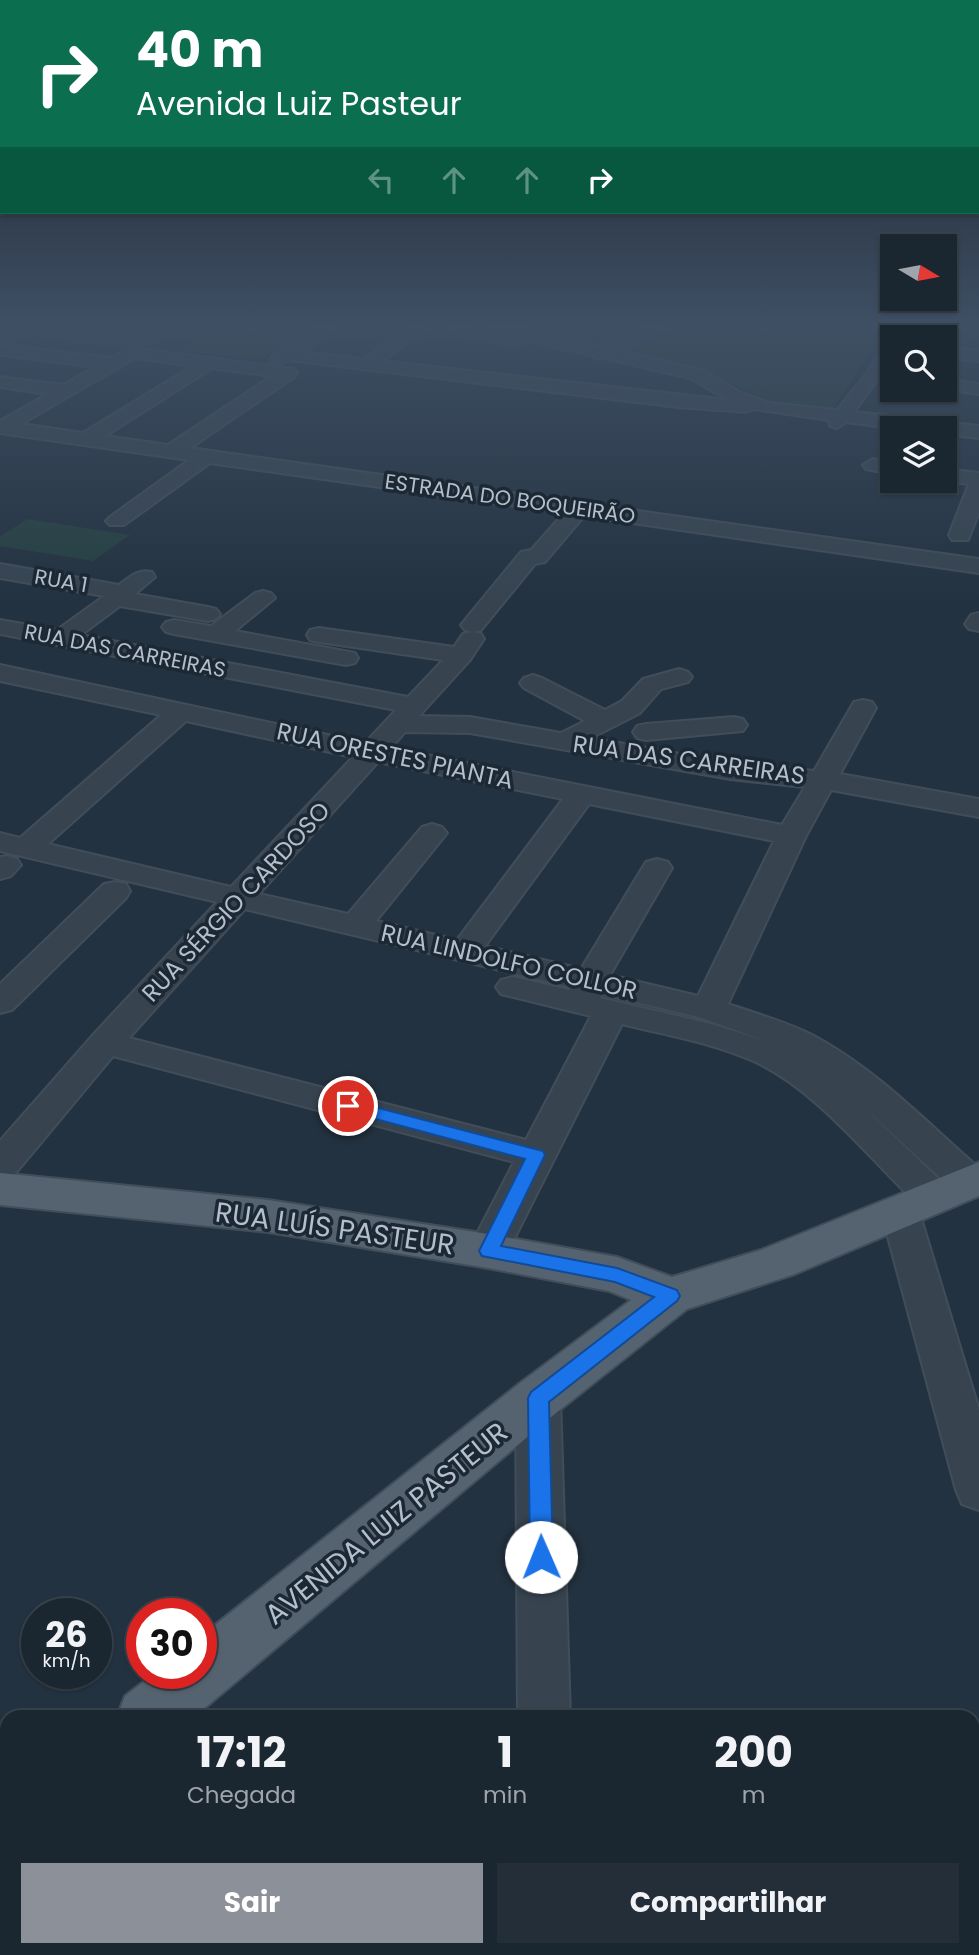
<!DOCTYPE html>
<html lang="pt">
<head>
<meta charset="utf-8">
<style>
	body { margin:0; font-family:Poppins,sans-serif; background:#232e38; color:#f1f3f6; height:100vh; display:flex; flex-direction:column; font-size:26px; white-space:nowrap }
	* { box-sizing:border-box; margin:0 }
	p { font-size:23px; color:#9fa5ab }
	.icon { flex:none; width:38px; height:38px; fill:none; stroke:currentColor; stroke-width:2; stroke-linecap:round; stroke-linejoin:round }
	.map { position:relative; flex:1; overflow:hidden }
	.panel { position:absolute; left:0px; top:1710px; width:980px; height:247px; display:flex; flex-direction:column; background:#1a2630; border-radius:21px 21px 0 0; box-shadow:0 2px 5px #0004,0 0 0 2px #38434c }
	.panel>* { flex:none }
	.banner { position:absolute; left:0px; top:0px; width:980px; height:214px; box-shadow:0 2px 5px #0004,0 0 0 2px #38434c; background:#0b6e4f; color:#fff; overflow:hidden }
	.needle { width:46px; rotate:100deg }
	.tools { position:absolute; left:880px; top:234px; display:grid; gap:14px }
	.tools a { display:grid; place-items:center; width:77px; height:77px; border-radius:0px; background:#1a2630; box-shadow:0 2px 5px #0004,0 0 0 2px #38434c; font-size:35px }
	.speed { position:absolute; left:21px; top:1598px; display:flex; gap:14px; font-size:35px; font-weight:700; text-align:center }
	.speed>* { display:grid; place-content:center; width:91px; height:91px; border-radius:50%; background:#1a2630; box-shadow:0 2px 5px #0004,0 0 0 2px #38434c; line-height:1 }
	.speed small { font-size:18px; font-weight:400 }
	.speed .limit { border:10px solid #d22; background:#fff; color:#111 }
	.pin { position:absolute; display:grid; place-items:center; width:60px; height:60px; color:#fff; margin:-30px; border:4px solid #fff; border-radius:50%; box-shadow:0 2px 7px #0007 }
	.me { position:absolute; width:77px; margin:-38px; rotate:359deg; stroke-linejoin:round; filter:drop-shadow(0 0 5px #0008) }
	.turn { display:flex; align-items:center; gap:24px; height:147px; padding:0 21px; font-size:32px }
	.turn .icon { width:91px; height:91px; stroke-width:2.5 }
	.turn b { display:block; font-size:49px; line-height:60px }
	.lanes { display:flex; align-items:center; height:66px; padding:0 21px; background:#0003; justify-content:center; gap:35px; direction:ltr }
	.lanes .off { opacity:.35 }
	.eta { display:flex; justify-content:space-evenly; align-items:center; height:119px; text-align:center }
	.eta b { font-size:42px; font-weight:700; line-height:49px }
	.button { display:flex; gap:14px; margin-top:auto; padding:14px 21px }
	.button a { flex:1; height:80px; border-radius:0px; background:#8c9099; color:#fff; font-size:28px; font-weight:700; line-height:80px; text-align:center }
	.button a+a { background:#232e38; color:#f1f3f6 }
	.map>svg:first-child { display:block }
	.green { fill:#254041 }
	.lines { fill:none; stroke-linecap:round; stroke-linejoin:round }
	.minor-casing { stroke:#414d59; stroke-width:4 }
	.major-casing { stroke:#414d59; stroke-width:4 }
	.minor { fill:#374450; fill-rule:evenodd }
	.major { fill:#556370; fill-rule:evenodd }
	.route { fill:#1a73e8; stroke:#114b97; stroke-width:2 }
	.labels { text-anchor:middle; stroke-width:7; stroke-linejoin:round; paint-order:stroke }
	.far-street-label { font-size:21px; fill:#b4bfcb; stroke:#1c2935 }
	.street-label { font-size:24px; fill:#b4bfcb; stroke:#1c2935 }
	.near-street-label { font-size:28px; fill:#b4bfcb; stroke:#1c2935 }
</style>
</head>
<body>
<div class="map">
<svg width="979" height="1955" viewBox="0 0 979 1955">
	<rect width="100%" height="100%" fill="#233240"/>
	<path class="green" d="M0,328H137L161,339L144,351L26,337L0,350Z
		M218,328H312L259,360L178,350Z
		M669,328H886L832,410L764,400L696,368L620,350Z
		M28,519L130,535L93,561L0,546V536Z"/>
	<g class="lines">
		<defs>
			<path id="minor" d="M314,328H334L302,352L363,359L409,328H429L382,361L728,400L690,378L604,358L599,359L591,355L523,339L522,344L516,346L451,331L449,328L491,331L489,328H520L601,347L643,328H666L619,351L702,370L741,393L770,403L837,410L868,372L886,341L892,340V359L854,412L979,426V438L945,434V429H901L846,422L837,428L830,426L829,420L754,409L747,412L678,407L289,360L278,365L272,364L270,360L272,356Z
				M3,345L110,358L132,348L294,369L297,373L294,377L190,448L979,559V573L584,516L545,562L535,564L481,630L473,632L481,634L484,639L470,660L419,716L470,717L561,733L585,721L524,688L520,683L524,678L533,675L542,678L605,710L622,701L643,679L679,669L688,672L692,677L688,682L661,689L640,713L591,738L730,763L814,771L854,702L863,700L872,702L876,708L840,774L979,799V817L831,790L806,836L728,1004C757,1014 787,1022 814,1036C876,1069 927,1123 979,1168V1193L970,1196L956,1192L856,1100L947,1187L953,1197L947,1207L933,1211L917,1205L979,1410V1510L962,1504L956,1490L881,1211L887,1201L901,1197L913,1200C866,1154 812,1086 751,1060C710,1042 665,1035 622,1024L508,1251L502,1261L488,1266L474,1261L468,1251L514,1162L113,1056L14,1175L0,1179V1141L93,1035L217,902L0,851V833L20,838L161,715L0,681V665L365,743L396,710L0,634V620L57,630L104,596L0,578V564L119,585C130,577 138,569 152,572L155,577L135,594L208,607L216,609L220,614L216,619L208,621L120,606L81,635L408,697L443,660L319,642L310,640L307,635L310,630L319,628L454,647L463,634L472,632L465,630L461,625L465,620L521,552L531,550L564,513L210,463L124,525H110L106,521L110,517L189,460L0,433V421L48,394L0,387V377L63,385L96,367L3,355L0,354V346ZM135,358L193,366L83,433L21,424ZM212,368L272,376L168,445L105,436ZM186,721L353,757L231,887L48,844ZM405,732L470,733L730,779L805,787L782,825L391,748ZM378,762L563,799L457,940L376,921L447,833L442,827L432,824L422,827L348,914L259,894ZM589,804L774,841L698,996L610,975L672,868L668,862L657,859L646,862L581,969L485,946ZM245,909L571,987L569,990L513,977L501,980L496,987L501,994L591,1016L526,1140L129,1038ZM602,994L699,1017L766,1041L711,1024L600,998Z
				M945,347L979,351V361L945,357Z
				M945,379L979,384V394L945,389Z
				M873,459L892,462V474L866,469L863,465Z
				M945,469L979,473V512L968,540H952L949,535L969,484L945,481Z
				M263,591L271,593L275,598L235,631L355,653L358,658L355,663L346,665L174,634L166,632L162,627L166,622L174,620L211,626L255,593Z
				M979,613V631L969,629L965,624L971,615Z
				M734,717L743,719L747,725L743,731L646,740L637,738L633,732L637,726L646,724Z
				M6,856L17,859L21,865L11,876L0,879V857Z
				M115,882L126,884L130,891L126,898L12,1010L0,1013V984L104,884Z
				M538,1380L554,1385L560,1398L570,1717H518L516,1398L522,1385Z
				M251,1950H312L315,1955H253Z
				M520,1950H578L579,1955H519Z"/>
			<path id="major" d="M979,1162V1196L795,1274L687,1309L556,1413L194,1717H117L125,1696L155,1673H201V1636L520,1383L631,1300L609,1291L488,1268L268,1232L0,1205V1173L268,1200L488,1234L617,1257L672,1277L761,1250Z
				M7,1801V1869L0,1871V1804Z"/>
		</defs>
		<use href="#minor" class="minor-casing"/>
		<use href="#major" class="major-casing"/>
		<use href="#minor" class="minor"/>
		<use href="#major" class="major"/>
	</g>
	<linearGradient id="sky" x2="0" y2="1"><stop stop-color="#131c23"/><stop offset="0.54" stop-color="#3f4f64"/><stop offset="1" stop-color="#3f4f64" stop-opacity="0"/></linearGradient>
	<rect width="979" height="602" fill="url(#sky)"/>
	<path class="route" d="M348,1100L543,1151L545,1155L501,1246L617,1268L677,1290L680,1296L677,1301L549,1402L553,1557L550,1565L541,1568L533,1565L530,1557L528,1398L531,1392L654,1297L615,1282L482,1256L479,1251L525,1159L342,1110L339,1106L342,1102Z"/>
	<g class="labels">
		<g class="far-street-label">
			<text transform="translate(510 499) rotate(8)" y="7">ESTRADA DO BOQUEIRÃO</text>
			<text transform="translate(61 581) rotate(10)" y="7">RUA 1</text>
			<text transform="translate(125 651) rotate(11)" y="7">RUA DAS CARREIRAS</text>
		</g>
		<g class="street-label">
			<text transform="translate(395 756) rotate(12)" y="8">RUA ORESTES PIANTA</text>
			<text transform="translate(689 760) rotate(8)" y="8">RUA DAS CARREIRAS</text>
			<text transform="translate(236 902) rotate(-47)" y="8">RUA SÉRGIO CARDOSO</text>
			<text transform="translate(509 962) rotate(13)" y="8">RUA LINDOLFO COLLOR</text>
		</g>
		<g class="near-street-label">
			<text transform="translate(335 1228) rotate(8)" y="10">RUA LUÍS PASTEUR</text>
			<text transform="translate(386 1523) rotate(-39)" y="10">AVENIDA LUIZ PASTEUR</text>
		</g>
	</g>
</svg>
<div class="tools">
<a><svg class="needle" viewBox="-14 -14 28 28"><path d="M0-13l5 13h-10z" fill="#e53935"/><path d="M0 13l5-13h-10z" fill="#9fa5ab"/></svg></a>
<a><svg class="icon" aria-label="search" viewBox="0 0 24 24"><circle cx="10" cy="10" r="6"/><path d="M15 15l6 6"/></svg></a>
<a><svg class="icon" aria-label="layers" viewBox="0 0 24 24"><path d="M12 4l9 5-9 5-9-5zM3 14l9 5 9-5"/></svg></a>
</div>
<div class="speed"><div>26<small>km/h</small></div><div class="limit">30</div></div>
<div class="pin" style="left:348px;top:1106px;background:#d93025"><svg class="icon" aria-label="arrive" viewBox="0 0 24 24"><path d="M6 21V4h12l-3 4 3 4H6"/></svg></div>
<svg class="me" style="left:541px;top:1557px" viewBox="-20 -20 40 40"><circle r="19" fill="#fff"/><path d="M0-13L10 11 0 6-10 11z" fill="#1a73e8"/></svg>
<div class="banner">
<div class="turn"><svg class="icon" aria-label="right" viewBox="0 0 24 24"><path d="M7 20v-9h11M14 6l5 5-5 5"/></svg><div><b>40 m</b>Avenida Luiz Pasteur</div></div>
<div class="lanes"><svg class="icon off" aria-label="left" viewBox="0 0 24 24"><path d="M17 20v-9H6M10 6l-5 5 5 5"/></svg><svg class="icon off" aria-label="ahead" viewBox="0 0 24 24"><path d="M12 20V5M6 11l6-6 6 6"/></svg><svg class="icon off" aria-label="ahead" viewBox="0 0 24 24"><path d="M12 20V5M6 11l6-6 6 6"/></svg><svg class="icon" aria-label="right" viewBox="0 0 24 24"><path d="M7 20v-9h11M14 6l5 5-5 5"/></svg></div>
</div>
<section class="panel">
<div class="eta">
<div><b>17:12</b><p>Chegada</p></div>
<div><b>1</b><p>min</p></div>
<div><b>200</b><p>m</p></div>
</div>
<div class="button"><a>Sair</a><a>Compartilhar</a></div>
</section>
</div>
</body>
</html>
